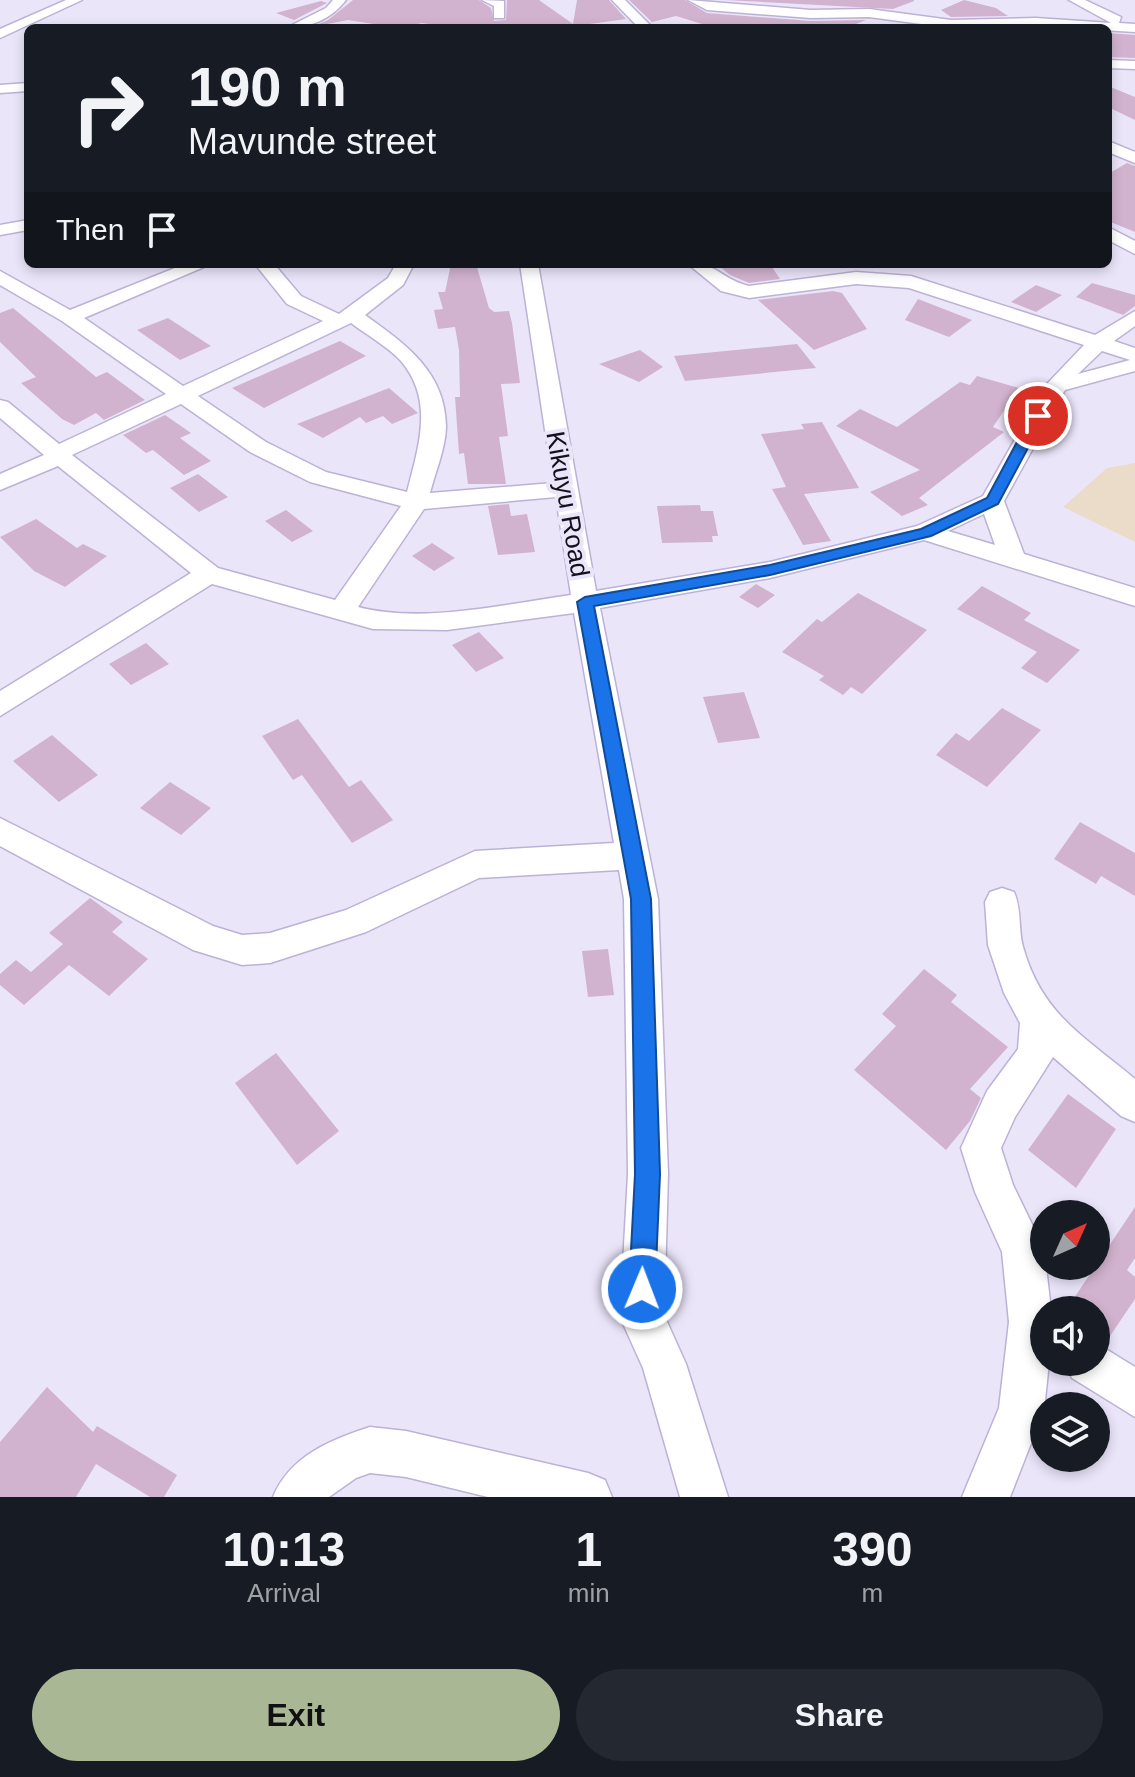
<!DOCTYPE html>
<html lang="en">
<head>
<meta charset="utf-8">
<style>
	body { margin:0; font-family:Arial,sans-serif; background:#242831; color:#f1f3f6; height:100vh; display:flex; flex-direction:column; font-size:30px; white-space:nowrap }
	* { box-sizing:border-box; margin:0 }
	p { font-size:26px; color:#9ea1a6 }
	.icon { flex:none; width:44px; height:44px; fill:none; stroke:currentColor; stroke-width:2; stroke-linecap:round; stroke-linejoin:round }
	.map { position:relative; height:1497px; overflow:hidden }
	.panel { display:flex; flex-direction:column; background:#171b24; flex:1 }
	.panel>* { flex:none }
	.hud { position:absolute; left:24px; top:24px; width:1088px; height:244px; border-radius:12px; box-shadow:0 4px 12px #0003; background:#171b24; color:#f1f3f6; overflow:hidden }
	.needle { width:52px; rotate:45deg }
	.controls { position:absolute; left:1030px; top:1200px; display:grid; gap:16px }
	.controls a { display:grid; place-items:center; width:80px; height:80px; border-radius:50%; background:#171b24; box-shadow:0 4px 12px #0003; font-size:40px }
	.pin { position:absolute; display:grid; place-items:center; width:68px; height:68px; color:#fff; margin:-34px; border:4px solid #fff; border-radius:50%; box-shadow:0 2px 8px #0007 }
	.me { position:absolute; width:88px; margin:-44px; rotate:1deg; stroke-linejoin:round; filter:drop-shadow(0 0 6px #0008) }
	.turn { display:flex; align-items:center; gap:28px; height:168px; padding:0 32px; font-size:36px }
	.turn .icon { width:104px; height:104px; stroke-width:2.5 }
	.turn b { display:block; font-size:56px; line-height:68px }
	.then { display:flex; align-items:center; height:76px; padding:0 32px; background:#0003; gap:16px; font-size:30px }
	.eta { display:flex; justify-content:space-evenly; align-items:center; height:136px; text-align:center }
	.eta b { font-size:48px; font-weight:700; line-height:56px }
	.button { display:flex; gap:16px; margin-top:auto; padding:16px 32px }
	.button a { flex:1; height:92px; border-radius:48px; background:#aab795; color:#111; font-size:32px; font-weight:700; line-height:92px; text-align:center }
	.button a+a { background:#242831; color:#f1f3f6 }
	.map>svg:first-child { display:block }
	.education { fill:#ebdcc9 }
	.building { fill:#d2b3cf }
	.lines { fill:none; stroke-linecap:round; stroke-linejoin:round }
	.minor-casing { stroke:#bcb2d5; stroke-width:3 }
	.minor { fill:#fff; fill-rule:evenodd }
	.route { fill:#1a73e8; stroke:#114b97; stroke-width:2 }
	.labels { text-anchor:middle; stroke-width:8; stroke-linejoin:round; paint-order:stroke }
	.street-label { font-size:26px; fill:#13101c; stroke:#ebe5fa }
</style>
</head>
<body>
<div class="map">
<svg width="1135" height="1497" viewBox="0 0 1135 1497">
	<rect width="100%" height="100%" fill="#ebe5fa"/>
	<path class="education" d="M1135,463V542L1063,507L1107,468Z"/>
	<path class="building" d="M353,0H479L491,8L494,21L506,20L507,0H539L573,24L577,0H609L626,19L575,26L578,28H458L422,23L400,28L348,20L312,27L328,20Z
		M629,0H685L707,13L811,21L866,20L846,28H715L676,16L652,22Z
		M725,0H914V1L893,9Z
		M964,0L996,8L1008,16L951,17L941,10Z
		M321,1L327,3L294,20L276,13Z
		M1108,33L1135,35V58L1108,57Z
		M1108,86L1135,97V120L1108,107Z
		M1127,163L1135,166V232L1108,221V174Z
		M451,264H476L489,308L494,312L509,311L512,323L520,383L501,384L508,436L499,437L506,484H468L464,453L459,454L455,397H460L459,350L455,327L438,329L434,310L443,309L438,292H445Z
		M717,264H770L780,279L749,283L730,275Z
		M1092,283L1135,295V306L1123,315L1076,297Z
		M1036,285L1062,295L1036,312L1011,302Z
		M833,291L842,293L867,329L814,350L758,300Z
		M918,299L972,320L949,337L905,320Z
		M13,308L96,377L107,372L145,400L104,420L96,413L74,425L62,419L21,383L36,377L0,342V313Z
		M168,318L211,346L180,360L137,330Z
		M340,341L366,356L264,408L232,388Z
		M797,344L816,368L685,381L674,356Z
		M640,350L663,367L639,382L599,364Z
		M977,376L1019,388L993,427L1004,432L919,498L928,505L902,516L870,492L920,470L836,426L860,409L897,427L960,382L970,385Z
		M389,388L418,413L392,424L383,416L366,423L360,417L323,438L297,424Z
		M165,415L191,433L180,438L211,461L184,475L153,450L146,453L123,435Z
		M822,422L859,488L804,494L831,541L803,545L772,489L786,487L761,434L804,429L801,424Z
		M198,474L228,497L199,512L170,488Z
		M509,504L511,516L527,514L535,552L498,555L488,506Z
		M700,505L701,511H713L718,536H712L713,542L662,543L657,506Z
		M286,510L313,531L292,542L265,521Z
		M36,519L77,548L83,544L107,556L65,587L34,571L0,537Z
		M432,543L455,558L434,571L412,556Z
		M756,584L775,595L758,608L739,597Z
		M982,586L1031,613L1024,620L1080,650L1047,683L1021,668L1037,652L957,609Z
		M858,593L927,630L862,694L851,687L843,695L819,680L824,676L782,652L817,619L822,622Z
		M479,632L504,658L476,672L452,645Z
		M146,643L169,664L131,685L109,664Z
		M744,692L760,738L718,743L703,697Z
		M1002,708L1041,730L987,787L936,755L956,733L969,741Z
		M298,719L349,787L361,780L393,820L352,843L302,775L293,780L262,736Z
		M52,735L98,775L59,802L13,761Z
		M170,782L211,808L181,835L140,808Z
		M1080,822L1135,853V896L1101,876L1096,884L1054,859Z
		M90,898L123,922L112,932L148,959L109,996L69,965L24,1005L0,985V974L16,960L31,972L63,944L49,933Z
		M608,949L614,995L588,997L582,951Z
		M924,969L957,995L951,1002L1008,1047L970,1089L981,1098L970,1121L946,1150L854,1070L896,1026L882,1014Z
		M276,1053L339,1131L297,1165L235,1083Z
		M1068,1094L1116,1129L1076,1188L1028,1150Z
		M1135,1207V1258L1127,1270L1135,1277V1299L1108,1339L1096,1329V1310H1066Z
		M47,1387L93,1432L97,1426L177,1475L164,1497H150L96,1464L76,1497H0V1442Z"/>
	<g class="lines">
		<defs>
			<path id="minor" d="M66,0H82L0,38V29Z
				M333,0H346C331,19 310,28 286,28L326,8Z
				M482,0L504,1V18H494V6Z
				M612,0H625L653,28H639Z
				M688,0L811,10L869,9L951,20L1036,18L1111,23L1069,0H1085L1121,17L1119,23L1135,24V32L1036,26L951,28L869,17L811,18L707,10Z
				M1108,60L1135,61V69L1108,68Z
				M28,83V91L0,93V85Z
				M1108,141L1135,152V163L1108,152Z
				M28,220V230L0,235V225Z
				M1108,227L1135,241V254L1108,240Z
				M185,264H211L84,318L183,386L323,321L287,304L255,264H274L301,296L339,314L388,278L396,264H414L403,285L365,315C405,344 445,371 446,426C446,447 435,473 430,493L553,483L520,264H538L596,591L770,562L917,526L983,496L1045,386L1084,345L909,288L856,284L749,298L721,291L688,264C721,264 720,279 749,286L856,272L911,276L1095,335L1135,311V326L1114,341L1135,348V371L1065,390L1004,501L1024,554L1135,588V606L924,540L770,578L600,608L658,899L668,1174L664,1315L686,1364L728,1497H680L643,1368L620,1317L628,1174L624,899L619,870L479,878L366,932L270,963L242,965L193,950L0,846V818L213,926L242,935L270,933L346,910L475,851L614,843L574,613L447,630L373,629L212,584L0,716V691L191,573L58,466L0,490V474L44,455L0,418V400L8,402L59,444L166,394L62,321L0,285V271L70,310ZM351,323C367,335 388,347 401,361C435,401 418,448 407,492L326,472L266,442L198,396ZM1102,351L1130,360L1078,374ZM181,404L250,452L310,482L401,506L335,600L218,568L72,455ZM556,497L571,595C506,604 422,624 358,607L424,509ZM984,514L995,545L948,531Z
				M1002,888L1014,892C1022,910 1018,929 1023,947C1042,1015 1084,1036 1135,1079V1122L1121,1116L1053,1057L1015,1117L1001,1148L1013,1185L1044,1249L1051,1310H1044V1362H1049L1044,1410L1010,1497H962L999,1408L1009,1322L1002,1252L975,1192L961,1148L987,1091L1018,1049L1020,1023L1004,993L988,945L985,902L990,892Z
				M1096,1343L1135,1367V1417L1072,1378L1066,1362H1096Z
				M370,1427L406,1431L588,1473L605,1480L612,1497H488L406,1477L370,1473L356,1478L329,1497H273C290,1456 330,1440 370,1427Z"/>
		</defs>
		<use href="#minor" class="minor-casing"/>
		<use href="#minor" class="minor"/>
	</g>
	<path class="route" d="M1038,412L1045,416L998,504L931,536L770,575L594,606L651,899L660,1174L655,1289L651,1299L642,1302L633,1299L629,1289L635,1174L631,899L577,602L585,597L770,565L921,529L987,498L1031,416Z"/>
	<g class="labels">
		<g class="street-label">
			<text transform="translate(568 504) rotate(80)" y="9">Kikuyu Road</text>
		</g>
	</g>
</svg>
<div class="controls">
<a><svg class="needle" viewBox="-14 -14 28 28"><path d="M0-13l5 13h-10z" fill="#e53935"/><path d="M0 13l5-13h-10z" fill="#9ea1a6"/></svg></a>
<a><svg class="icon" aria-label="sound" viewBox="0 0 24 24"><path d="M4 9h4l5-4v14l-5-4H4zM17 9q2 3 0 6"/></svg></a>
<a><svg class="icon" aria-label="layers" viewBox="0 0 24 24"><path d="M12 4l9 5-9 5-9-5zM3 14l9 5 9-5"/></svg></a>
</div>
<div class="pin" style="left:1038px;top:416px;background:#d93025"><svg class="icon" aria-label="arrive" viewBox="0 0 24 24"><path d="M6 21V4h12l-3 4 3 4H6"/></svg></div>
<svg class="me" style="left:642px;top:1289px" viewBox="-20 -20 40 40"><circle r="17" fill="#1a73e8" stroke="#fff" stroke-width="3"/><path d="M0-11L8 9 0 5-8 9z" fill="#fff"/></svg>
<div class="hud">
<div class="turn"><svg class="icon" aria-label="right" viewBox="0 0 24 24"><path d="M7 20v-9h11M14 6l5 5-5 5"/></svg><div><b>190 m</b>Mavunde street</div></div>
<div class="then">Then<svg class="icon" aria-label="arrive" viewBox="0 0 24 24"><path d="M6 21V4h12l-3 4 3 4H6"/></svg></div>
</div>
</div>
<section class="panel">
<div class="eta">
<div><b>10:13</b><p>Arrival</p></div>
<div><b>1</b><p>min</p></div>
<div><b>390</b><p>m</p></div>
</div>
<div class="button"><a>Exit</a><a>Share</a></div>
</section>
</body>
</html>
